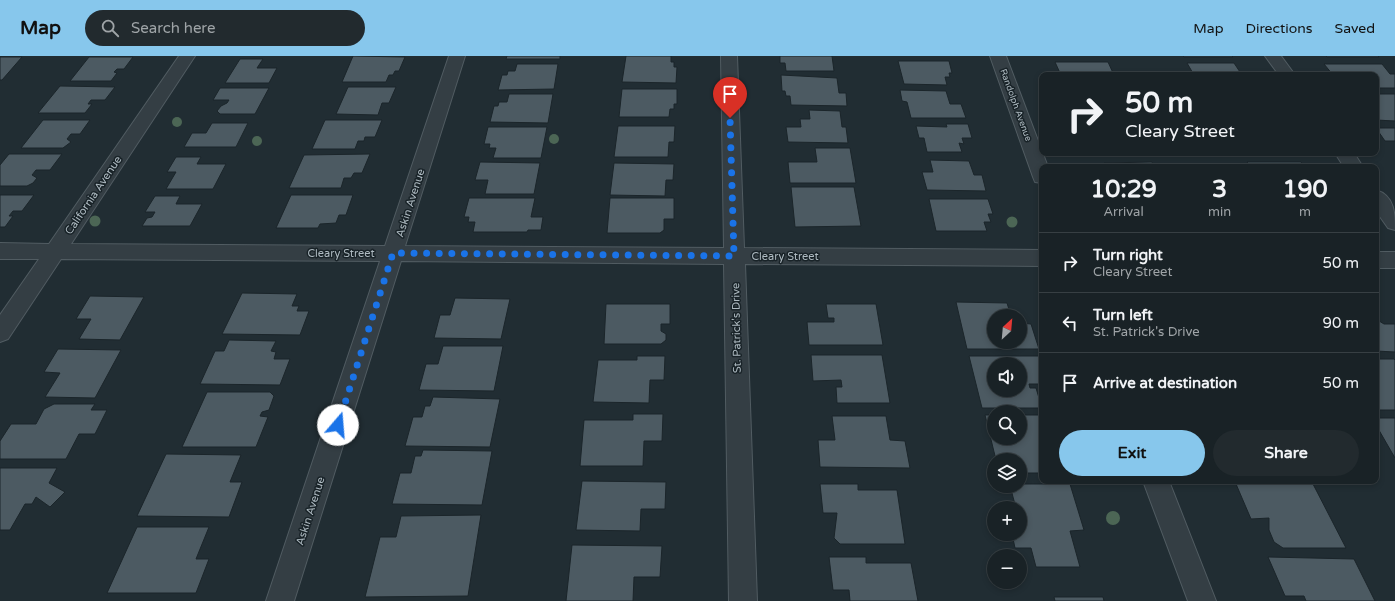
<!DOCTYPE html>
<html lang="en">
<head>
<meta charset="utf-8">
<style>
	body { margin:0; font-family:"Varela Round",sans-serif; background:#222a2e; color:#f1f3f6; height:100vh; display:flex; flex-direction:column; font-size:15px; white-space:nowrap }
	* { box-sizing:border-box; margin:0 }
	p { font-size:13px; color:#9fa4a7 }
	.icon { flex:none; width:22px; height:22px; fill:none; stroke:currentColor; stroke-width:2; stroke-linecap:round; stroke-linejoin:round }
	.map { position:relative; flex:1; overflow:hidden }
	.panel { position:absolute; left:1039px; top:108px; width:340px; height:320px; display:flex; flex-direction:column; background:#192226; border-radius:8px; box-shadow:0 2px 6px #0003,0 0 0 1px #373f43 }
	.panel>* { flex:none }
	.hud { position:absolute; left:1039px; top:16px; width:340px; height:84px; border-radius:8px; box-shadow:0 2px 6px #0003,0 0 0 1px #373f43; background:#192226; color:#f1f3f6; overflow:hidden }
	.needle { width:26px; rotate:26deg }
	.tools { position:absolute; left:987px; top:253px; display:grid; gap:8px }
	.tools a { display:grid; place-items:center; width:40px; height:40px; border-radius:50%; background:#192226; box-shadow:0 2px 6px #0003,0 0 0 1px #373f43; font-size:20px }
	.pin { position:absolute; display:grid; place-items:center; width:34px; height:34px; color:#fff; margin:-41px -17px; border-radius:50% 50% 50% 0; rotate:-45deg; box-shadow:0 0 4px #0007 }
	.pin .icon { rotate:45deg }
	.me { position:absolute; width:44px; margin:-22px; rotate:18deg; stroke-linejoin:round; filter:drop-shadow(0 0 3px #0008) }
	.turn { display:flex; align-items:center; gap:14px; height:84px; padding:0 20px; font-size:18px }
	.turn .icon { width:52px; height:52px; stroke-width:2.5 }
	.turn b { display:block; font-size:28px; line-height:34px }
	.eta { display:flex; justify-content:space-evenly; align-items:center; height:68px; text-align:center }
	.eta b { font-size:24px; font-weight:700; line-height:28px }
	.cta { display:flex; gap:8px; margin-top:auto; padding:8px 20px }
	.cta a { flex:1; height:46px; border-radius:24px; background:#87c7ec; color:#111; font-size:16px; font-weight:700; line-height:46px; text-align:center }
	.cta a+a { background:#222a2e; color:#f1f3f6 }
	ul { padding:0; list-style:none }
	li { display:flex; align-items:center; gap:12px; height:60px; padding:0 20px; border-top:1px solid #373f43 }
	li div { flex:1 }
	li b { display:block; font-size:15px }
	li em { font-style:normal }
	header { display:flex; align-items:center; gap:24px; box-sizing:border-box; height:56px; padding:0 20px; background:#87c7ec; color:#111 }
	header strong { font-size:19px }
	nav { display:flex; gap:22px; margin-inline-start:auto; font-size:14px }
	.search { width:280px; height:36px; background:#222a2e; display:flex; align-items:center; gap:10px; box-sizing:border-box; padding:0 14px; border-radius:22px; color:#9fa4a7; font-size:15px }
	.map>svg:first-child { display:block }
	.building { fill:#4c5a62; stroke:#1b252a; fill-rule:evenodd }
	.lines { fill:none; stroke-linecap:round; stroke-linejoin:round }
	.minor-casing { stroke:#515c62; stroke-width:2 }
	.minor { fill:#343e44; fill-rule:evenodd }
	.tree { fill:#4c6655 }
	.route { stroke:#1a73e8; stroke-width:7; stroke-dasharray:0 12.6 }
	.labels { text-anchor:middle; stroke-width:3; stroke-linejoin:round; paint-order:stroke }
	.far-street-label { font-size:9px; fill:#aebac1; stroke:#192328 }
	.street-label { font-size:11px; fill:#aebac1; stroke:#192328 }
</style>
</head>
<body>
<header>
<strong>Map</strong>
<div class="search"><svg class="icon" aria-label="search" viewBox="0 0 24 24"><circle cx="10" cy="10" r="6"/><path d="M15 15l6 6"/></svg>Search here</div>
<nav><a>Map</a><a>Directions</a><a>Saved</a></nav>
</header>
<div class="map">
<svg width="1395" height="545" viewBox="0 0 1395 545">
	<rect width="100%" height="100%" fill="#212d33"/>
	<path class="building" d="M353,0L405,1L399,15H395L393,19H389L386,26H342Z
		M507,0H560V3H506Z
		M626,0H671V6H674V11H677L676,27L622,26Z
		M780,0H832L834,15H786L785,7H780Z
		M1183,0H1232L1233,1H1184Z
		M1326,0H1378L1379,1H1327Z
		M0,1H22L2,24H0Z
		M89,1H133L124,13H117L114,16L117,17L111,25H70Z
		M240,3H263L257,12H277L269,27H225Z
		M898,5H949L952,17H949L950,21H945L947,29L904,28Z
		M1055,6H1108L1114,19H1066L1065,17H1060Z
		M1187,7H1234L1242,19H1194Z
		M517,8H558L554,33L498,34L502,19H507L508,15H515Z
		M1324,8H1382L1390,18H1395V32H1376V19H1333Z
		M781,19L837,22L839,37H846L847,50L791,49L790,40H786L785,35H782Z
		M60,30L115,31L105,44H91L88,48H92L85,57H38Z
		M348,31H396L389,47H382L378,59L336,58Z
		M220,32H269L255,58H220L217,55L221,50L227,47L229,44H213Z
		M622,33H677V48H674V53H670L669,61H619Z
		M900,34L946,35L950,48H961L966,62H911L907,46L902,45Z
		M509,38H553L548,67L490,66L494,50H498L499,46H507Z
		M1376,38H1395V65L1376,64Z
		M809,54L840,55L842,71H846L848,87L788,86L786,71H801L800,63H810Z
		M43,64H90L80,78H71L67,83L71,86L63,92H21Z
		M325,64H382L375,81H365L364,85H358L355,93H312Z
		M212,67H248L236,91H184L192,77H206Z
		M946,68H968L972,82H962L964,88L959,87L962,96H927L924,82H919L916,70L947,71Z
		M618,70H675L674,86H669L668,101H614Z
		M488,71H547L541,102H493L496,92H489L490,88H484Z
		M1376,72H1395V85H1385Z
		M815,92H850L856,127H790L788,106H817Z
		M1238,97H1298L1300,100H1240Z
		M9,98H62L50,114H36L32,119L37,122L33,127L27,130H0V109Z
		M370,98L362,117H354L351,122H344L341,132H289L304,99Z
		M176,101H201L197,108H226L213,133H166L176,116H167Z
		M930,104L969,105L974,119H982L986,135L927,134L922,116H933Z
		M480,106L540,107L534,138H485L488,124H475Z
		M1152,106L1154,111H1106L1104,107Z
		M1247,106H1301L1305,111H1251Z
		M614,107L674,108L673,124H666L665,140L610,139Z
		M791,131H854L861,170L795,171Z
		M0,139H34L22,155H13L9,160H13L5,171H0Z
		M291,139H353L346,159H339L336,167L320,168L318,172H276Z
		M155,140H180L176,148H202L190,170H142L147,162L152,161L155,156H145Z
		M469,142H535L531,161H543L541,174H528L527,176H473L475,166H468L469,161H464Z
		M610,142H674V163H664V174L660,177H607Z
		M929,143H988L993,158H988L991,166H984L987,175H936Z
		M242,237L297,238L292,250H299L297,255H309L300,279L222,278Z
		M90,240L144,241L120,284L79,283L91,263H76Z
		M455,242L510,243L501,283L434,282L440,259H450Z
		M956,246L1007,247L1011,260H994V286H1020V267L1031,268L1039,293H967Z
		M606,248H670V268H661V275L666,278V284L661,288H604Z
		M826,248H876L883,289H809L807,266H834V262H828Z
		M1376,263L1384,268H1395V296L1376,295Z
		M229,284L276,285L271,295L276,296L274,303H290L280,329L200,328L215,295H224Z
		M443,290H503L494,335L419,334L426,308H438Z
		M58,293L121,294L95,342L45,341L60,317L44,316Z
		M811,299H882L890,347H837L836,331H842L841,324L813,325Z
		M637,300H665L664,324H650L649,347L593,346L598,304H637Z
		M969,300H1041L1042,328H1029L1030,332H1036L1042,352H982ZM994,308H1020V334H994Z
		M1376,303H1394L1395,304V354H1376Z
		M207,336H270L274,340L269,354L262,356L260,360L268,361L256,391H182Z
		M433,341L500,343L490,391L405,390L413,361H422L425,350H430Z
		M54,348H95L91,354H107L95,378H79L66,403H0V385L11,368H36L44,353Z
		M633,358H663L662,385H644L643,410H580L584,364H633Z
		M985,359H994V382H1020V359H1042V417H1020V404H996Z
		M832,360H886L890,384L905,385L910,412L820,411L818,384H835Z
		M1376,362H1395V402L1376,369Z
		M423,394L492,395L482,449L392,448L400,417H411L415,400H421Z
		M166,398L241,399L230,426H242L229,461L137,460Z
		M0,412H57L49,427L65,436L50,451L36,441L32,448H25L10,474H0Z
		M582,425L666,426L665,453H641L640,475L576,474Z
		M820,428H858V434H897L905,488H840L834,482L837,457H823Z
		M1020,428H1070L1084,474L1070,475L1080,511H1036L1031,492H1015L1012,478H1020V452H1016L1010,430H1020Z
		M1236,428H1313L1346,492H1283L1274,486L1269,474V462L1251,463Z
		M481,459L468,540L365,541L380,481H396L401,460Z
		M137,471H209L196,503H209L196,537H107Z
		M572,489L662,490L660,521H634L633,545H566Z
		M829,501H866V507H911L918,545H850L849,534H833Z
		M1268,501L1354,503L1375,545H1306L1304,540H1285Z
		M1054,541H1103L1104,545H1055Z"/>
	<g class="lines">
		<defs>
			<path id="minor" d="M179,0H195L71,188L385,190L449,0H465L405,190L724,192L721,0H737L744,192L1042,194V210L745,208L757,545H729L724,208L401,205L294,545H266L380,205L61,203L8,283L0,286V259L39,203H0V187L49,188Z
				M990,0H1006L1048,111H1042V127L1035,126L1033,121Z
				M1265,0H1281L1295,19H1279Z
				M1335,97H1354L1363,111H1344Z
				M1376,134C1395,140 1395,158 1395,174L1388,172L1376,155Z
				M1376,196H1395V212H1376Z
				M1143,425H1169L1216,545H1188Z"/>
		</defs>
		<use href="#minor" class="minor-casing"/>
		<use href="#minor" class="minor"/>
	</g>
	<g class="tree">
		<circle cx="177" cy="66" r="5"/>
		<circle cx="554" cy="83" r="5"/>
		<circle cx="257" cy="85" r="5"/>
		<circle cx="95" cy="165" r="5.5"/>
		<circle cx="1012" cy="166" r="5.5"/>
		<circle cx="1113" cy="462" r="7"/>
	</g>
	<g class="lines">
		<path class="route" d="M338,369L393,197L734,200L730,62"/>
	</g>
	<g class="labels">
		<g class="far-street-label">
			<text transform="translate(1016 49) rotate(70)" y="3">Randolph Avenue</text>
		</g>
		<g class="street-label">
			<text transform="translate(93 139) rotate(-56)" y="4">California Avenue</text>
			<text transform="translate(410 147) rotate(-72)" y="4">Askin Avenue</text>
			<text x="341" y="201">Cleary Street</text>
			<text x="785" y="204">Cleary Street</text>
			<text transform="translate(736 272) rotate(-91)" y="4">St. Patrick's Drive</text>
			<text transform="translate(310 455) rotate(-72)" y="4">Askin Avenue</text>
		</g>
	</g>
</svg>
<div class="tools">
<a><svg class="needle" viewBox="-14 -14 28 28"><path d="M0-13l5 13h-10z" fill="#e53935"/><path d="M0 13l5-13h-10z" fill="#9fa4a7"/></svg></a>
<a><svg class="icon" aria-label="sound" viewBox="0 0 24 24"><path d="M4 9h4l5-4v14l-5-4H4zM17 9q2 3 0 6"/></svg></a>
<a><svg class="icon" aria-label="search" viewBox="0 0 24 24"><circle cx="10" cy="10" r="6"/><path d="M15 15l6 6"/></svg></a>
<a><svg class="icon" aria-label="layers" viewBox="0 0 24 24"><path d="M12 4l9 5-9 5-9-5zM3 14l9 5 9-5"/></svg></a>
<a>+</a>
<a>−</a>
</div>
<div class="pin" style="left:730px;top:62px;background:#d93025"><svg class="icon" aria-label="arrive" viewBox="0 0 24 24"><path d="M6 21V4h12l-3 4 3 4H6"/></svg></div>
<svg class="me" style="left:338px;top:369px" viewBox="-20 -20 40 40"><circle r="19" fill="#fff"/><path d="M0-13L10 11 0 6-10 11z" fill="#1a73e8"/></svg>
<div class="hud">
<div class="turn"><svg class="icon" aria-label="right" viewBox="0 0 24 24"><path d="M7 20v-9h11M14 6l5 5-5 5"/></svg><div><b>50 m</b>Cleary Street</div></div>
</div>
<section class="panel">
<div class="eta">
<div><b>10:29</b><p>Arrival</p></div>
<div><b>3</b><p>min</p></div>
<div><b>190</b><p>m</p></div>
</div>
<ul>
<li><svg class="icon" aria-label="right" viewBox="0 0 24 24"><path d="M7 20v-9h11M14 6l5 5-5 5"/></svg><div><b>Turn right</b><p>Cleary Street</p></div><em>50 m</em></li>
<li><svg class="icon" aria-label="left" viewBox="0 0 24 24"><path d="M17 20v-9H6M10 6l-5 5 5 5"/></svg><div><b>Turn left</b><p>St. Patrick's Drive</p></div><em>90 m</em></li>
<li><svg class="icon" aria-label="arrive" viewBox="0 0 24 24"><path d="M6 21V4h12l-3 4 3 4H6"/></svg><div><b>Arrive at destination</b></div><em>50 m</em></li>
</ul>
<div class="cta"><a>Exit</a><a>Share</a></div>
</section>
</div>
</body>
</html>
